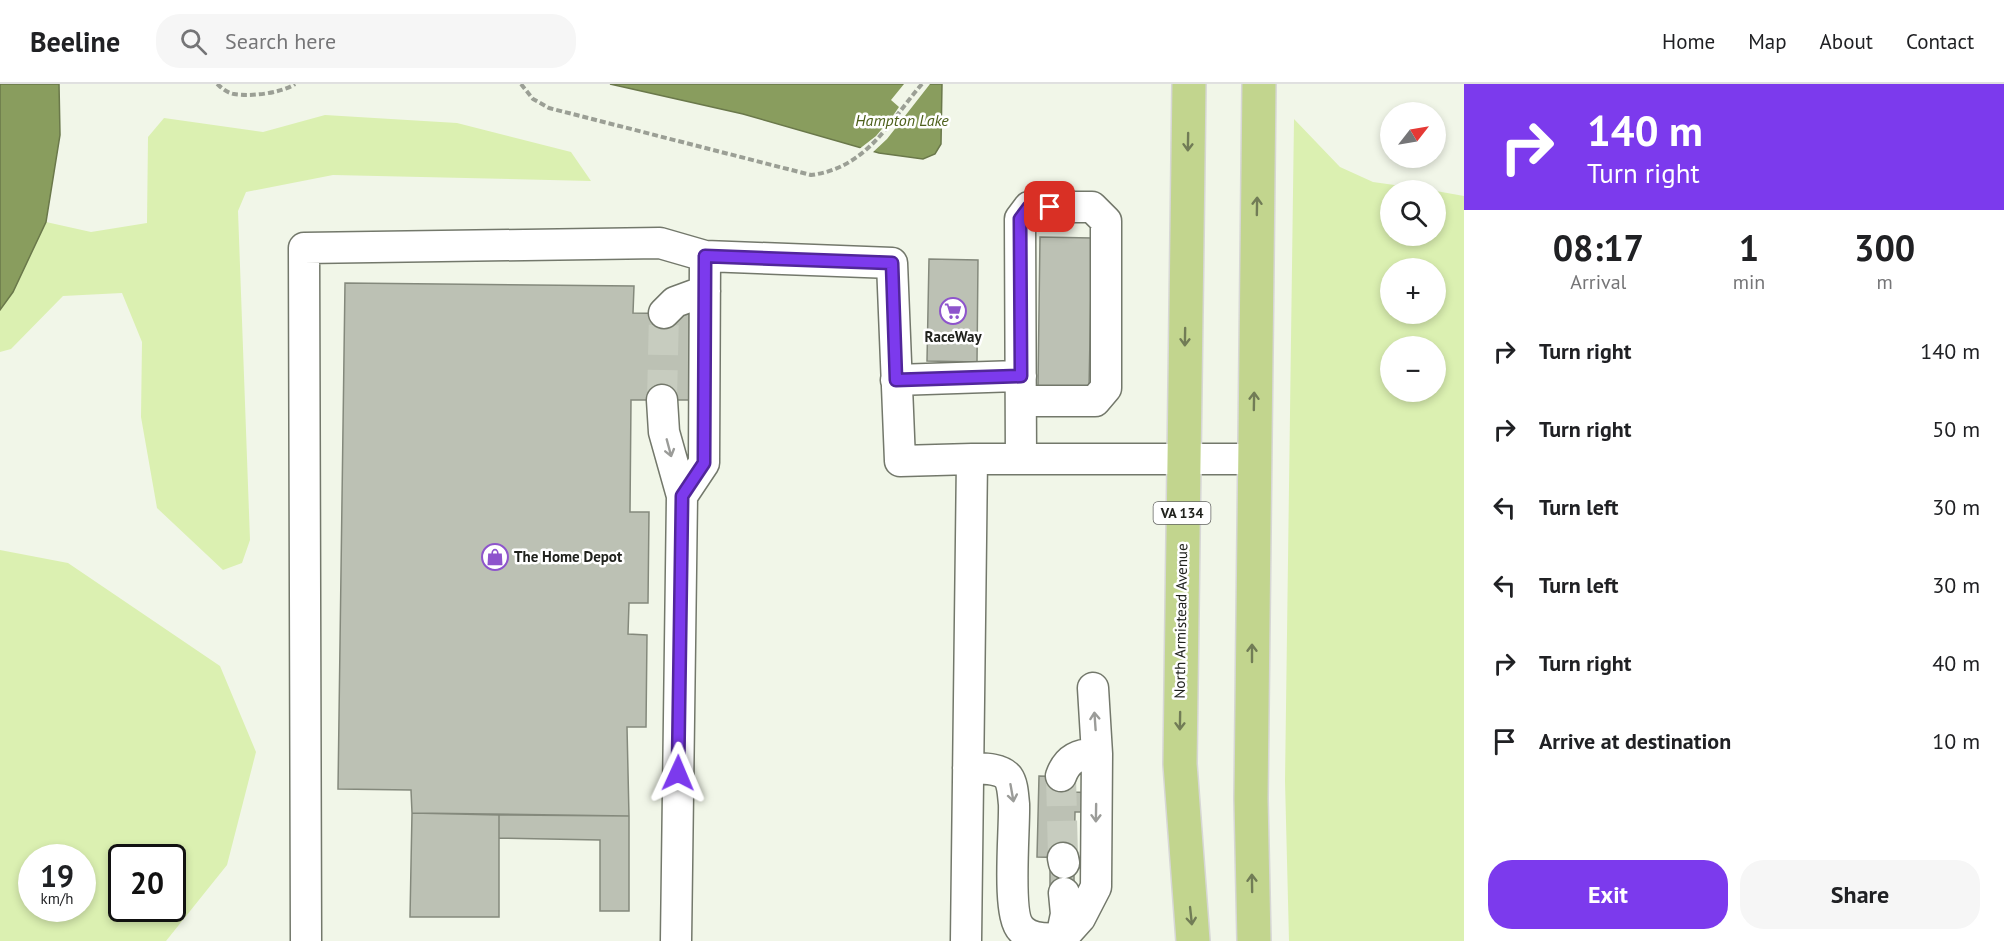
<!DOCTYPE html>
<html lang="en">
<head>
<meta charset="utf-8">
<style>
	body { margin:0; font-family:"PT Sans",sans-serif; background:#f6f6f6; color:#202124; height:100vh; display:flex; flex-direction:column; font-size:22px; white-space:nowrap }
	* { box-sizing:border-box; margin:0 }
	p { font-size:20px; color:#757577 }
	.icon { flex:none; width:33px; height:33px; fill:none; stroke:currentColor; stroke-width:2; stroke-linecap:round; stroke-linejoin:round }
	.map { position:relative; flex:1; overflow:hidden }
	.details { display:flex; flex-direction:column; background:#fff; width:540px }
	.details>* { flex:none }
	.guide { background:#7c3aed; color:#fff; overflow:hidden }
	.needle { width:39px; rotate:59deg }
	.fabs { position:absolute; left:1380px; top:18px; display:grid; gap:12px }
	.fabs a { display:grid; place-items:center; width:66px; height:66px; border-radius:50%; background:#fff; box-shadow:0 3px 9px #0003; font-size:30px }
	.speed { position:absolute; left:18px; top:760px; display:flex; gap:12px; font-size:30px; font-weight:700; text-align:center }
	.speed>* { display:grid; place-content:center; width:78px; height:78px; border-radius:50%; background:#fff; box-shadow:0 3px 9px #0003; line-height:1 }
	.speed small { font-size:15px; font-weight:400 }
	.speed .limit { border:3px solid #111; border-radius:9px; background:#fff; color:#111 }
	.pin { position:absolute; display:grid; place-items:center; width:51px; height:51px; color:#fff; margin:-26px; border-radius:12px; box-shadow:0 3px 9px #0006 }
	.me { position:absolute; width:66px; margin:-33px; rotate:1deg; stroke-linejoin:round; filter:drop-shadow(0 0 4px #0008) }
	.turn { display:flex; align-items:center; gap:21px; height:126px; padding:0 24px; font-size:27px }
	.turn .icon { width:78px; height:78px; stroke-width:2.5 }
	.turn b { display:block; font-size:42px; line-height:51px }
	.eta { display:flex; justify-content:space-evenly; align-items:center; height:102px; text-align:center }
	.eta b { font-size:36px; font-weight:800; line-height:42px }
	.primary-button { display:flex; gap:12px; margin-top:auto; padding:12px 24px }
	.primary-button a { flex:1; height:69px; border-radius:24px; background:#7c3aed; color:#fff; font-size:24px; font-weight:800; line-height:69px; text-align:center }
	.primary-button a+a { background:#f6f6f6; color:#202124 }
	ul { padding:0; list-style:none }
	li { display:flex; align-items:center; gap:18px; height:78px; padding:0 24px }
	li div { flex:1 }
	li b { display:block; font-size:22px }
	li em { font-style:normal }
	header { display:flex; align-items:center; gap:36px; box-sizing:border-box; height:84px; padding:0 30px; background:#fff; border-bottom:2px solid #e0e0e0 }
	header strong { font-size:28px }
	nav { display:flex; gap:33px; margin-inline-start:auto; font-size:21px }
	.search { width:420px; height:54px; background:#f6f6f6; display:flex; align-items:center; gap:15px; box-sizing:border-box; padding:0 21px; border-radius:24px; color:#757577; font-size:22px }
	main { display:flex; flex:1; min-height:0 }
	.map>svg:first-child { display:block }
	.green { fill:#dbf0b1; fill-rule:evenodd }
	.water { fill:#899d5e; stroke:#6a784a; stroke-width:1.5 }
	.pier { fill:#f1f6e8 }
	.building { fill:#bcc1b4; stroke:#84897c; stroke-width:1.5 }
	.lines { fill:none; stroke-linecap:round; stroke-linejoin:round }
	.minor-tunnel { stroke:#c7ccbf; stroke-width:30; stroke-dasharray:30 15; stroke-linecap:butt }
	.minor-casing { stroke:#73786b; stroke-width:33 }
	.major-casing { stroke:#d7d7d6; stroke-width:36 }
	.path { stroke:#9b9f95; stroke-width:4; stroke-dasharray:6 3; stroke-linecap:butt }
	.minor { stroke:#fff; stroke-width:30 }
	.major { stroke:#c2d58e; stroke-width:33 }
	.oneway { stroke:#717c56 }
	.oneway2 { stroke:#9b9c99 }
	.route-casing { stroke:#51269a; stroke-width:15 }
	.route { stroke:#7c3aed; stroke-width:10 }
	.labels { text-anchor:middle; stroke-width:5; stroke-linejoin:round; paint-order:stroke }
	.shield { fill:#fff; stroke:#636461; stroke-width:1.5 }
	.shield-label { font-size:14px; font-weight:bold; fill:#20221d }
	.poi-label { font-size:15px; font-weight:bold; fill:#20221d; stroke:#fff }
	.street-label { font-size:15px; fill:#20221d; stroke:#fff }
	.water-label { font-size:16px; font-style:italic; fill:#4d601b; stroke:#fff }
</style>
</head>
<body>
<header>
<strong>Beeline</strong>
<div class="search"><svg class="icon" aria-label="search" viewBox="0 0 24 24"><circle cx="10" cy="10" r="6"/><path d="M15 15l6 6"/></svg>Search here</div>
<nav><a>Home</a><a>Map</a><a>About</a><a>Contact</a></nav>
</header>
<main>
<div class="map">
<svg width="1464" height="857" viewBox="0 0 1464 857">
	<rect width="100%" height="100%" fill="#f1f6e8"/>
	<path class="green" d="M325,31L457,39L571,68L591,97L333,91L246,108L238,127L250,456L242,479L223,486L157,424L141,333L142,258L122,209L63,212L11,265L0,268V226L13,208L46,138L91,148L147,139L148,53L164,34L263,48Z
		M1294,35L1340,83L1373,98L1430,106H1390V152H1436V107L1464,112V857H1289L1285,697ZM1390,184H1436V230H1390ZM1390,262H1436V308H1390Z
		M0,466L68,479L220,582L256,668L227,781L166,857H0ZM32,774H82V825H32ZM122,774H172V825H122Z"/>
	<path class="water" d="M0,0H59L60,51L46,138L13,208L0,226Z
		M610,0H942L941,60L935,70L923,75L879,69L743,30Z"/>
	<path class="pier" d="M904,0H930L887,55L871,70L858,66L876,52L892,33L899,23L891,16Z"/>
	<path class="building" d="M1040,153L1092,154L1089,304L1038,302Z
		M929,175L978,176L977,278L927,277Z
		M345,199L634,202L633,229L691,230L690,316H631L630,428H649L648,519H629L628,550L647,551L646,643H627L629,732L412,729L411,706L338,705Z
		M1039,692L1075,693V708L1091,709V728H1075L1074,774L1037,773Z
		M412,729L499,731V833H410Z
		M499,731L629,732V827H600V756L499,754Z
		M1050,779H1074V809H1050Z"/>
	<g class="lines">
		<path class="minor-tunnel" d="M662,316L664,229
			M1061,692L1063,774"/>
		<defs>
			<path id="minor" d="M664,229L675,218L705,207
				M896,296L1021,292
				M662,316L664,348L682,412
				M1021,317H1095L1106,304V137L1092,123H1029L1020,135L1021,375
				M968,684C980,685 999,683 1008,693C1013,700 1013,712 1014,720C1015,745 1006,832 1022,846C1032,856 1048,855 1061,854L1066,830L1064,809
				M1061,692C1067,675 1079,669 1097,670
				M1063,774L1064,779
				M1062,854L1080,834L1096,803L1097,670L1093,604
				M306,857L304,164L660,159L705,172
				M676,857L682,412L704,379L705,172L892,179L900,377L972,375H1253
				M966,857L972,375"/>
			<path id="major" d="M1189,0L1180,680L1193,857
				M1254,857L1251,715L1259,0"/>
		</defs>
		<use href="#minor" class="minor-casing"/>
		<use href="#major" class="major-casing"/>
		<path class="path" d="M217,0C222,4 227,9 234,10C250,13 282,9 295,0
			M521,0L533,15L549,24L811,91C867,84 889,38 922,0"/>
		<use href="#minor" class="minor"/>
		<use href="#major" class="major"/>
	</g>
	<defs><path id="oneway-shaft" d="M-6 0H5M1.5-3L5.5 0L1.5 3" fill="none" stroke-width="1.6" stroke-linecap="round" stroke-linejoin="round" transform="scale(1.5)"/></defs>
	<g class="oneway">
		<use href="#oneway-shaft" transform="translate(1188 58) rotate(91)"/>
		<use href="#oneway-shaft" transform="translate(1257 122) rotate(-89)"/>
		<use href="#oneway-shaft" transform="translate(1185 253) rotate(91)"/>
		<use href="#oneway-shaft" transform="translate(1254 317) rotate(-89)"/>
		<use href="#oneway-shaft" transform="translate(1252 569) rotate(-90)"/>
		<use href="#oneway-shaft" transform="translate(1180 637) rotate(91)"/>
		<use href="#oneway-shaft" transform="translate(1252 799) rotate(-91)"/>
		<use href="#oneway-shaft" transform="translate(1191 832) rotate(84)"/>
	</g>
	<g class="oneway2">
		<use href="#oneway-shaft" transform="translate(669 364) rotate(75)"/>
		<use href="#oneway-shaft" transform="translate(1095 637) rotate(-94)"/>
		<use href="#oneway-shaft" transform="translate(1012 709) rotate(80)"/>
		<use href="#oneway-shaft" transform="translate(1096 729) rotate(91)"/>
	</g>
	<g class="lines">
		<defs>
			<path id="route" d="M678,689L682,412L704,379L705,172L892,179L896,296L1021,292L1020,135L1029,123H1050"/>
		</defs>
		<use href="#route" class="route-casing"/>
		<use href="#route" class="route"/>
	</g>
	<defs>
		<symbol id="supermarket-ring" viewBox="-11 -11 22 22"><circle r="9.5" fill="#fff" stroke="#8e54cc" stroke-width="1.5"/><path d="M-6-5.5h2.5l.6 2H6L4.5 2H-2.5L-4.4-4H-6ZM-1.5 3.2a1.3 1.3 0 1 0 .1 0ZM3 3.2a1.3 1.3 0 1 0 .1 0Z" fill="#8e54cc"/></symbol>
		<symbol id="shop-ring" viewBox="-11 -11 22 22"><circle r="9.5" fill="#fff" stroke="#8e54cc" stroke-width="1.5"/><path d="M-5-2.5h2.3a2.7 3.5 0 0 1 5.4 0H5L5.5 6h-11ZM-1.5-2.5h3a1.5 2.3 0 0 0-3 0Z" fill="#8e54cc"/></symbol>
	</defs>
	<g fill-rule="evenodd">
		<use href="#supermarket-ring" x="938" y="212" width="30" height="30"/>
		<use href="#shop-ring" x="480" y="458" width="30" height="30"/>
	</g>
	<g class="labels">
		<rect class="shield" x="1153.5" y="418" width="57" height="22" rx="4.5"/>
		<g class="shield-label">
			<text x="1182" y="434">VA 134</text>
		</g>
		<g class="poi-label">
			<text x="953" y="258">RaceWay</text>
			<text x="514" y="478" text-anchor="start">The Home Depot</text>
		</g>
		<g class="street-label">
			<text transform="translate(1181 537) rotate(-89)" y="5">North Armistead Avenue</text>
		</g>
		<g class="water-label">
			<text x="902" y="42">Hampton Lake</text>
		</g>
	</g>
</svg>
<div class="fabs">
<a><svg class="needle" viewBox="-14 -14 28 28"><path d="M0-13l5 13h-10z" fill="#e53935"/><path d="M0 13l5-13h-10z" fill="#757577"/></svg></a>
<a><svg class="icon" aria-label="search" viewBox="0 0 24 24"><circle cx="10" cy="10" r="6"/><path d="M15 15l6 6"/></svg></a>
<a>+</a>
<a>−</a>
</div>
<div class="speed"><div>19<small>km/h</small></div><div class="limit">20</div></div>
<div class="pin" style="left:1050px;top:123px;background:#d93025"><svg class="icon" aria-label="arrive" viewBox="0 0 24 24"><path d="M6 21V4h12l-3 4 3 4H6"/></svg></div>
<svg class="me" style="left:678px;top:689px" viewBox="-20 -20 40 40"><path d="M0-17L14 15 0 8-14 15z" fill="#7c3aed" stroke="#fff" stroke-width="4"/></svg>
</div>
<section class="details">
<div class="guide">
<div class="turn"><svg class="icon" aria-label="right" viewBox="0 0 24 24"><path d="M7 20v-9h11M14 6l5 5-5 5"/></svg><div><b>140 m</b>Turn right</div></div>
</div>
<div class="eta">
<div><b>08:17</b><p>Arrival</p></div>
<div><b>1</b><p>min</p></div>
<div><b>300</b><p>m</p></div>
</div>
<ul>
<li><svg class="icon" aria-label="right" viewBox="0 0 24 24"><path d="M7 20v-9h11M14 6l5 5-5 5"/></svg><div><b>Turn right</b></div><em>140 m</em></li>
<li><svg class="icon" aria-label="right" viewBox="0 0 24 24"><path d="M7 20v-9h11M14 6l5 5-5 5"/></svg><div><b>Turn right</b></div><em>50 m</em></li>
<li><svg class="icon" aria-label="left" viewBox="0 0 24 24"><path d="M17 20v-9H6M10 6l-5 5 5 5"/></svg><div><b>Turn left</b></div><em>30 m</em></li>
<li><svg class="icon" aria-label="left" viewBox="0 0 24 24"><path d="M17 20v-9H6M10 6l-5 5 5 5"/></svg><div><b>Turn left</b></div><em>30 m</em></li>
<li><svg class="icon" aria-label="right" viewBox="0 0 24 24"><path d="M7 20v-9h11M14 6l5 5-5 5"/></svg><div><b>Turn right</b></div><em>40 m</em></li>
<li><svg class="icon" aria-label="arrive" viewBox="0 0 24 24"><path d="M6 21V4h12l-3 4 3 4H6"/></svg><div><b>Arrive at destination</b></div><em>10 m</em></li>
</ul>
<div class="primary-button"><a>Exit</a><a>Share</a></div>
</section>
</main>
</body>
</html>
